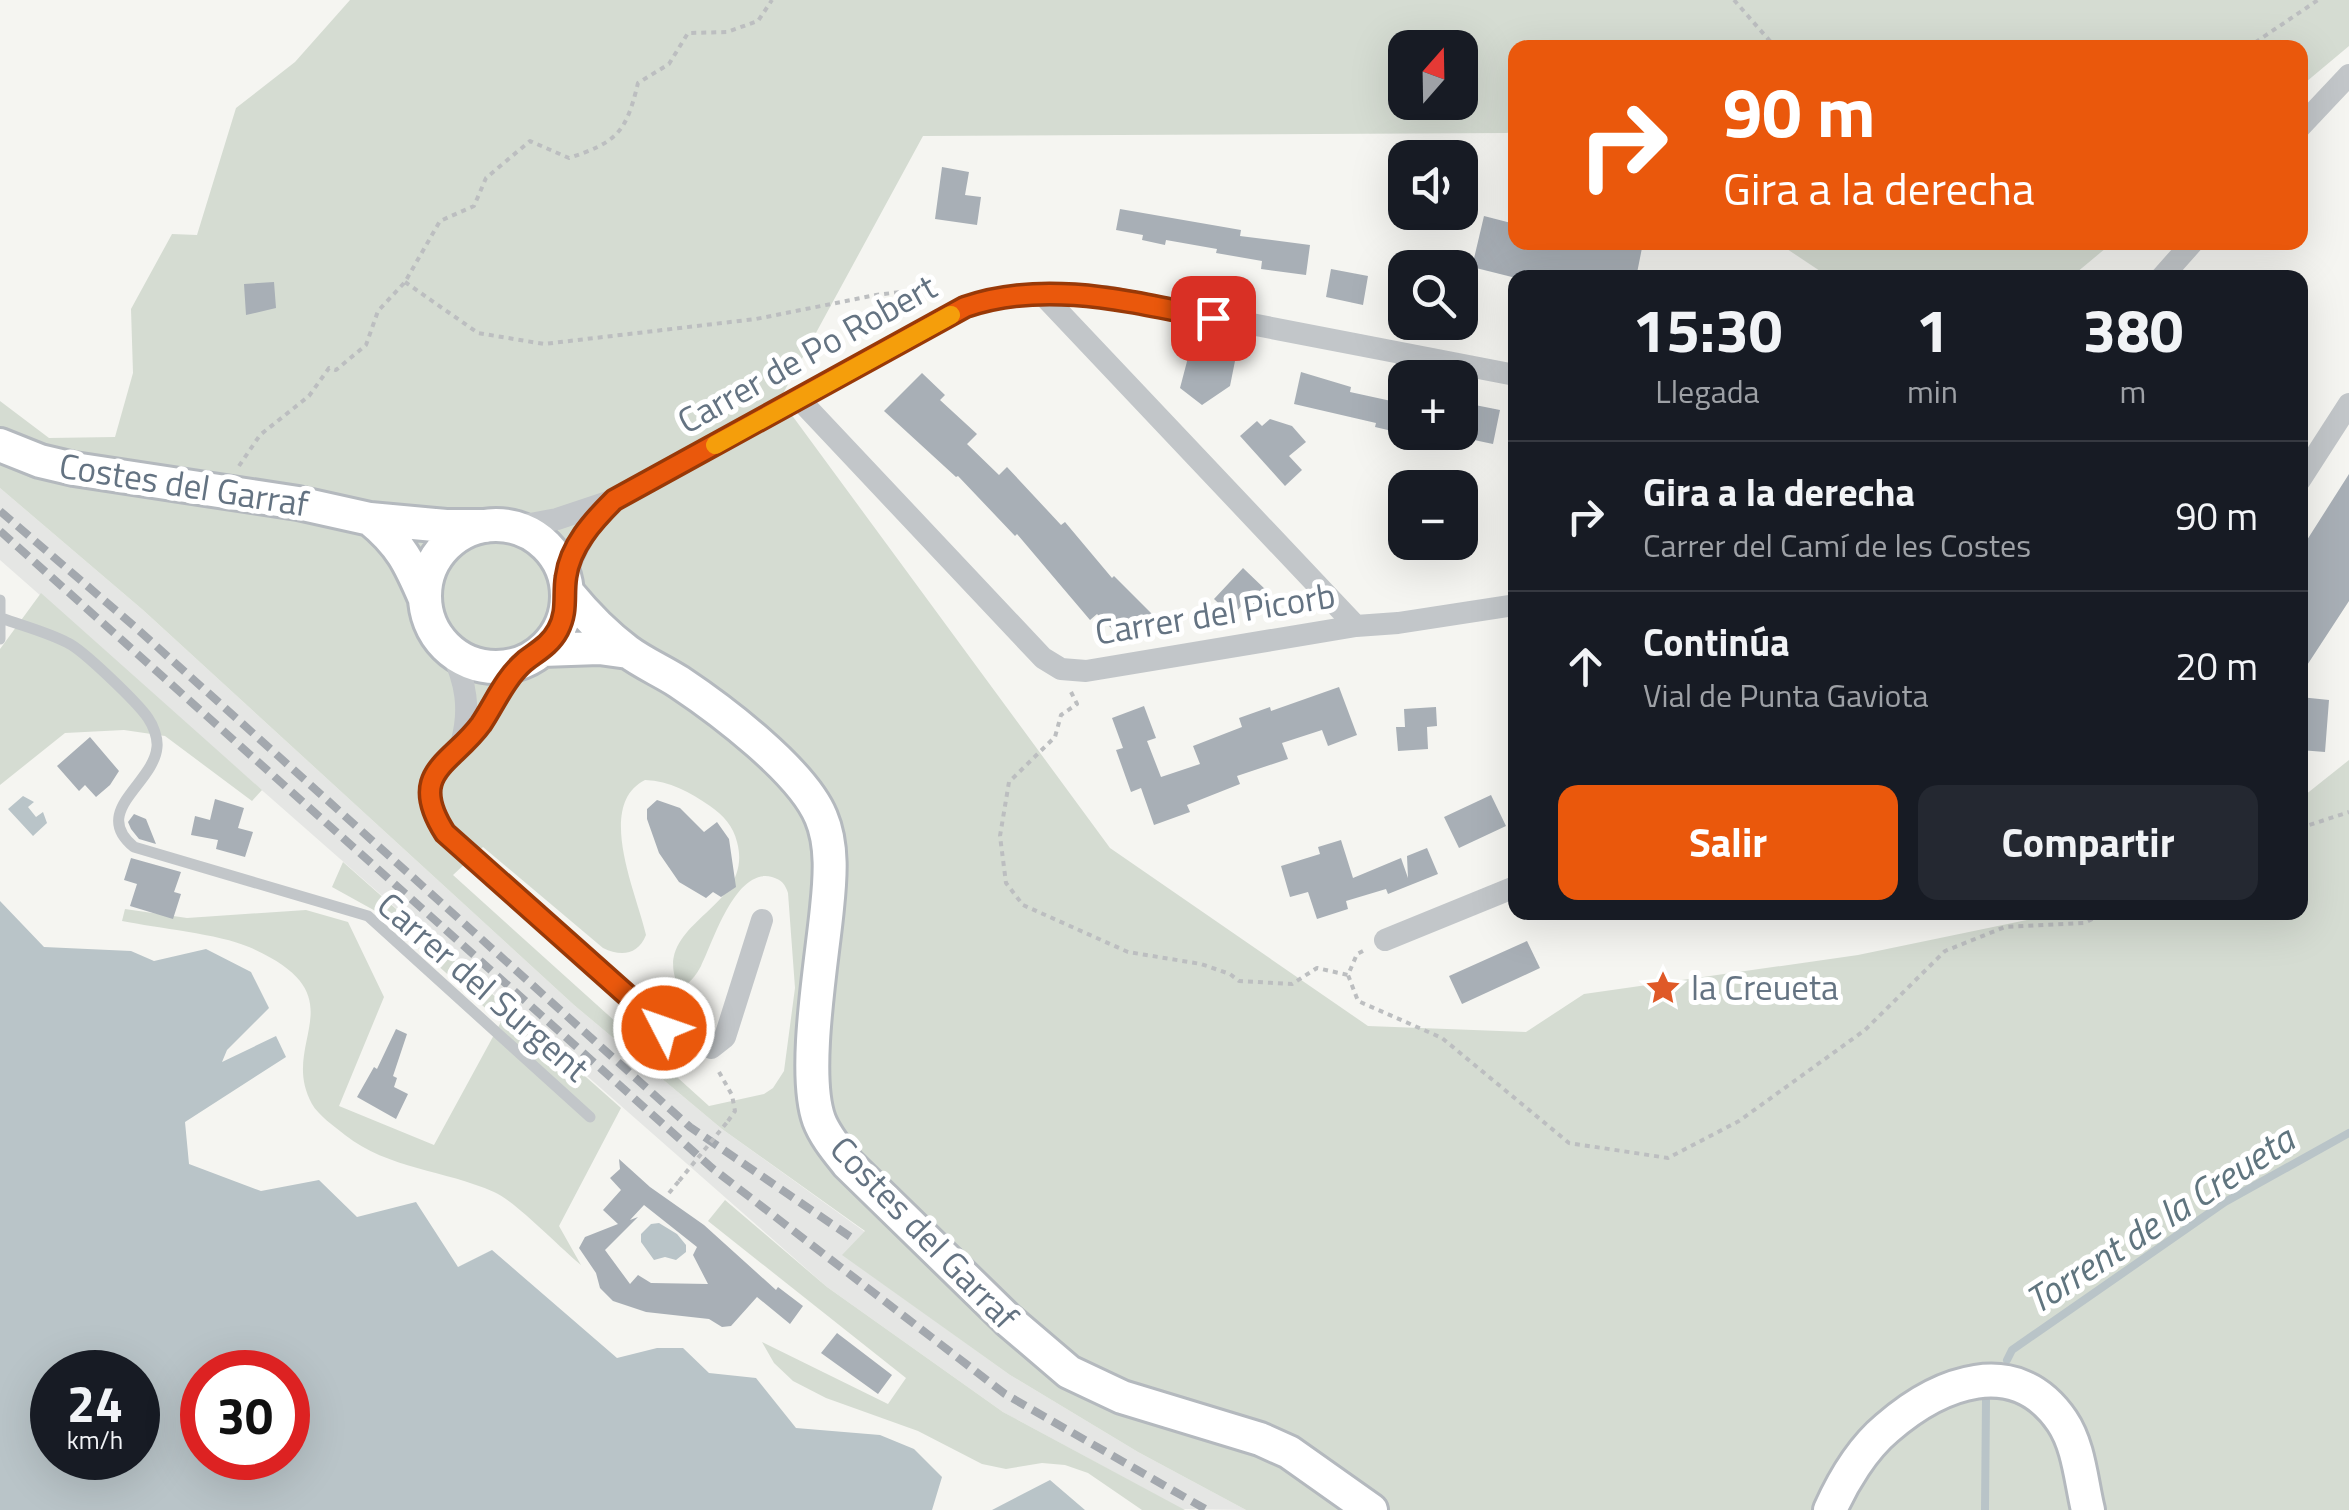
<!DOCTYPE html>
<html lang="es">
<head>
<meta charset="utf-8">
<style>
	body { margin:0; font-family:"Titillium Web",sans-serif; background:#242831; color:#f1f3f6; height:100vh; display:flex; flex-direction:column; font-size:38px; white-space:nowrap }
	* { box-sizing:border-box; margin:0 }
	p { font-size:32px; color:#9ea1a6 }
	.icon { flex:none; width:55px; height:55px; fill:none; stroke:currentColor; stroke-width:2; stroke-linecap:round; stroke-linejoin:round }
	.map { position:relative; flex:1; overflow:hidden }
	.side { position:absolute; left:1508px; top:270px; width:800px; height:650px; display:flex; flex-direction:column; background:#171b24; border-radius:20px; box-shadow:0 10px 40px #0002 }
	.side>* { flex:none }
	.top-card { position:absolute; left:1508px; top:40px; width:800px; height:210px; border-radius:20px; box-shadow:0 10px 40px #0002; background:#ea580c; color:#fff; overflow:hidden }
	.needle { width:65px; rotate:20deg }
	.fabs { position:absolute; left:1388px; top:30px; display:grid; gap:20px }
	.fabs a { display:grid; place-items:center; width:90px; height:90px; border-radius:20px; background:#171b24; box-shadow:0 10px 40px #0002; font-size:50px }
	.speed { position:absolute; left:30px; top:1350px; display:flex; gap:20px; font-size:50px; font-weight:700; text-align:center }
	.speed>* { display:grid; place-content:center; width:130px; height:130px; border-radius:50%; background:#171b24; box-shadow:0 10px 40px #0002; line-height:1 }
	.speed small { font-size:25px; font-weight:400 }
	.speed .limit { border:15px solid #d22; background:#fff; color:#111 }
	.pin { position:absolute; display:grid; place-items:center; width:85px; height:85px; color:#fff; margin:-42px; border-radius:20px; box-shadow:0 5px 15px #0006 }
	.me { position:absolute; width:110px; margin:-55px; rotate:311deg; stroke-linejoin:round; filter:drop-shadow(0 0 8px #0008) }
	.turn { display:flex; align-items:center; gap:35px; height:210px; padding:0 50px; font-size:45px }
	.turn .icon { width:130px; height:130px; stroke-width:2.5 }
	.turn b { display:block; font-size:70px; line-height:85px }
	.eta { display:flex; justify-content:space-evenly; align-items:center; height:170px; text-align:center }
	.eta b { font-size:60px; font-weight:700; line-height:70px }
	.cta { display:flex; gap:20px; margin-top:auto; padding:20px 50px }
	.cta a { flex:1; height:115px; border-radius:20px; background:#ea580c; color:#fff; font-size:40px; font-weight:700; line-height:115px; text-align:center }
	.cta a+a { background:#242831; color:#f1f3f6 }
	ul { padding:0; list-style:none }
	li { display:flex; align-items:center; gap:30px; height:150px; padding:0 50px; border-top:2px solid #363941 }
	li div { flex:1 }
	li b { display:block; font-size:38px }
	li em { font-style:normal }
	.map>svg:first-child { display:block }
	.built { fill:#e5e6e4 }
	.green { fill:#d5dcd2; fill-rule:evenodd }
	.water { fill:#b9c4c8; fill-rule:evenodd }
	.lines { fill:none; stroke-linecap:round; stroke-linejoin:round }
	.stream { stroke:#b9c4c8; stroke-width:8 }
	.building { fill:#a8afb6; fill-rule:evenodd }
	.secondary-casing { stroke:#b4b9be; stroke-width:38 }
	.path { stroke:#bcbec0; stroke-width:4; stroke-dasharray:5 5; stroke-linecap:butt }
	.lane { stroke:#c2c6c9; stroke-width:11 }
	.street { stroke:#c2c6c9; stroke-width:22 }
	.secondary { stroke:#fff; stroke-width:32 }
	.rail { stroke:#a3a8ae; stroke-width:8; stroke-dasharray:15 8; stroke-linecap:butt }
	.path-bridge { stroke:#bcbec0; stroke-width:4; stroke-dasharray:5 5; stroke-linecap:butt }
	.route-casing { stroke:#983908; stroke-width:25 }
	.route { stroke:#ea580c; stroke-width:18 }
	.slow { stroke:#f59e0b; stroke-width:18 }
	.labels { text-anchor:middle; stroke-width:10; stroke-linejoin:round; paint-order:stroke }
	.street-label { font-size:35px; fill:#647382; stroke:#fff }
	.poi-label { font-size:35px; fill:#647382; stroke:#fff; text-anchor:start }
	.water-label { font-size:38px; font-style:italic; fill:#60757f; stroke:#fff }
</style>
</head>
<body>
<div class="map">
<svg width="2349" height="1510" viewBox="0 0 2349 1510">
	<rect width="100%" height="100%" fill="#f5f5f1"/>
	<path class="built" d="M0,488L143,610L574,1005L722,1129L865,1232L843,1255L1010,1375L1138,1452L1246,1510L1182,1509L1003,1412L827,1287L0,560Z"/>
	<path class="green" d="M350,0H2349V46L2300,87V48H1515V130L1507,133L923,136L780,399L1110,848L1368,1026L1526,1032L1584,994L1858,955L2061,913L2300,912V799L2349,760V1510H1246L1138,1452L1010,1375L842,1255L865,1231L722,1129L574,1005L143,610L0,488V401L49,438L115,437L133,373L131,309L172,234L197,235L236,108L295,62ZM1405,48H1460V102H1405ZM645,780C670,781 690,792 710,806C724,816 733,826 737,842C756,911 645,922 680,990C689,983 696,976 701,966C713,943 735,867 772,877C782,880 785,884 788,893L795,988L784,1071L773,1088L764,1094L709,1106L453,875L483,847L603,948C621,957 638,955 646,935C637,894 595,805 645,780Z
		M1778,243H2112L2070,278L1829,277Z
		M41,593L262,790L252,801L165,736L124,730L65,733L0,785V649Z
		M343,862L621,1108L559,1226L581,1265C559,1247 515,1201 494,1192C445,1170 388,1169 345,1135C335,1127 318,1115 312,1104C277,1041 363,997 249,947C219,934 157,928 122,921L125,909L187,918L306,910L348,922L384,997L339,1106L434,1145L501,1022L379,913L332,887Z
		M725,1200L827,1287L1003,1412L1185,1510H1142L1088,1473L1065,1465L1042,1463L1006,1469L982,1464L918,1431L826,1398L793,1381L774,1363L762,1342L888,1404L906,1378L708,1221Z"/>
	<path class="water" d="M23,796L34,802L28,807L36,817L43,812L47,823L33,836L8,809Z
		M0,901L44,947L131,951L154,961L206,949L251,972L269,1008L227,1050L222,1062L276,1036L286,1057L185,1122L189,1164L261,1191L319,1180L357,1217L416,1202L458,1267L492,1250L617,1358L657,1348H683L709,1373L756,1378L796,1428L880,1435L914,1449L942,1477L932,1510H0ZM52,1372H138V1458H52ZM202,1372H288V1458H202Z
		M659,1223L677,1234L686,1245V1252L676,1260L665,1257L654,1260L641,1242V1234L651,1224Z
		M1050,1480L1085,1510H992Z"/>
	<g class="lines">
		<path class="stream" d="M2007,1360L2012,1350L2225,1202L2349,1133
			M1985,1510L1986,1400"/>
	</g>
	<path class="building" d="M942,167L969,172L965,195L981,197L977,225L935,219Z
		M1120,209L1241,230L1240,236L1310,245L1306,275L1261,269L1262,261L1216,253L1217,249L1166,240L1165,245L1142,240L1143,235L1116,230Z
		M1484,216L1515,224V242H1616L1642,248L1636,278H1516L1472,267Z
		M1331,269L1368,276L1363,305L1326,297Z
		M274,282L276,308L246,315L244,284Z
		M1190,350L1235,361L1230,386L1202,405L1180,388Z
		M1301,372L1351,387L1350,392L1405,404V434L1375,427L1376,423L1294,404Z
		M922,373L945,395L940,400L977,434L967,444L999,475L1007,467L1061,525L1065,522L1112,578L1114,576L1153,615L1125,642L1097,614L1090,620L1017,534L1015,536L958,476L956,477L884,411Z
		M1470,404L1500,410L1493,444L1460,437V413L1468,415Z
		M1270,419L1292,426L1306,442L1289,456L1302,470L1285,486L1240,436L1257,421L1262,426Z
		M2349,474V601L2300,676V551Z
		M1243,568L1267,591L1252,606L1246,600L1237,611L1228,612L1214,599Z
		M1339,687L1357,735L1328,746L1322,730L1282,743L1288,759L1237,776L1240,784L1187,805L1190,812L1154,825L1141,788L1131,792L1116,750L1123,748L1112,718L1144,706L1156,738L1147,741L1161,777L1200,764L1193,746L1242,727L1239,718L1270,707L1271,711Z
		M2300,697L2329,700L2325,752L2300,750Z
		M1436,707L1437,726L1427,727L1428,749L1398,751L1396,727H1405L1404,709Z
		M90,737L119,771L110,785L96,797L85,785L79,791L57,766Z
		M1491,795L1506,826L1459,848L1444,817Z
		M215,799L244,808L238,828L253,832L245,857L216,849L218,840L191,835L195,816L210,820Z
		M657,800L680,808L704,832L717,822L729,839L736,887L721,897L713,892L706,898L679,882L659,853L647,819V809Z
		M134,814L146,819L156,844L139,839L131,829L128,822Z
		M1341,840L1353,878L1401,858L1408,878L1407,856L1427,848L1438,874L1388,894L1386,889L1346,901L1348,909L1317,919L1308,892L1290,897L1281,866L1320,854L1318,847Z
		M131,858L181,872L174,892L181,894L173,919L130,906L137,884L124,880Z
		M1527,941L1540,968L1462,1004L1449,976Z
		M396,1029L407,1034L393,1076L397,1078L394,1087L408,1094L396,1119L357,1097L374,1067L377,1069Z
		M619,1159L650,1187L704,1225L776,1290L778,1287L803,1306L790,1324L757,1297L731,1326L722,1327L709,1319L646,1312L613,1301L600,1288L596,1273L579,1248L585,1237L618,1224L603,1210L621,1190L610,1178L620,1169ZM644,1205L697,1247L693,1255L708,1284L651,1283L638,1275L630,1284L605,1250L638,1217L630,1220Z
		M837,1333L892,1375L878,1394L821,1353Z"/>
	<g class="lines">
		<defs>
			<path id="secondary" d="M0,445L40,461L74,469L298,503L370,519L446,526H485
				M370,519C401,544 410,564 425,599
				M425 596a71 71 0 1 1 142 0a71 71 0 1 1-142 0Z
				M567,592C585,614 604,634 627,651C643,663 662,671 679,682C721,710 802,771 821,817C833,845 830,879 827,908C822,961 802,1073 819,1120C825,1136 837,1150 848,1164L1008,1320L1069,1372L1122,1397L1260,1439L1289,1452L1371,1510
				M542,650L599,648L628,652
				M1830,1510C1843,1481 1863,1448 1887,1428C1939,1383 2015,1352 2062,1421C2079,1446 2081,1481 2088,1510"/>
		</defs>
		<use href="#secondary" class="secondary-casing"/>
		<path class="path" d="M1734,0L1776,48
			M2247,48L2318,0
			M405,282L478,333L544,344L756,319L876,295L932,288
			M239,466L260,435L309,396L329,368L336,370L366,345L378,311L405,282L440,221L474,206L486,178L530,141L569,158C617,142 626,133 638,83L669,64L688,33L727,32L758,21L772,0
			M1071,692L1077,704L1061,715L1055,737L1009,782L1000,836L1006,883L1023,905L1128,952L1201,964L1230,974L1239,981L1292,984L1317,968L1348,975
			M2300,828L2349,812
			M1363,951L1357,954L1348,975L1358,1001L1442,1038L1569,1143L1668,1158L1739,1121L1865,1030L1945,951L2005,927L2084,923L2107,912
			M719,1072L732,1095L735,1111L728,1121
			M669,1193L679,1181"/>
		<path class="lane" d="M0,600V639
			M1,618C23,626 47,632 68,643C83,650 138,703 148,718C153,725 158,738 157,747C154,784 90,811 134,847L368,916L590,1117"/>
		<path class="street" d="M2300,127L2349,75
			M2161,278L2193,242
			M1042,294L1356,626
			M799,399L1043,658L1061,669L1086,671L1356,626L1398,623L1515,605
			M2300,480L2349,404
			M514,527L557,519L614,500L965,307C1012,291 1057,295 1106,296L1515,375
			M565,579C576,548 588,526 611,502
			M451,650C466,682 471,710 461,744
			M525,661C517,670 506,680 499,691C492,702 487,715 479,726C450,765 407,775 445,833L664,1028L711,1048L725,1037L762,920
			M1385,940L1515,887"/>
		<use href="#secondary" class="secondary"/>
		<path class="rail" d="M0,511L134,626L690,1127L855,1240
			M0,531L712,1168L1005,1394L1207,1510"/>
		<path class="path-bridge" d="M679,1181L728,1121"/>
	</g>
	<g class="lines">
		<defs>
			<path id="route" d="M664,1028L445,833C406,772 452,764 481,724C495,703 505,678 525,661C538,651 550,645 558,630C568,611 563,596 566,577C570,546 593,521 614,500L965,307C1046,279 1131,302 1213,318"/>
		</defs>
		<use href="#route" class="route-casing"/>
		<use href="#route" class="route"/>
		<path class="slow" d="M715,445L951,315"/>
	</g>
	<defs>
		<symbol id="sight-bare" viewBox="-9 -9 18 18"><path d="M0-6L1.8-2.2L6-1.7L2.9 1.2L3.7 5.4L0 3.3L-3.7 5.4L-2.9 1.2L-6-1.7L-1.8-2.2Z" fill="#df5927" stroke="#fff" stroke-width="2.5" paint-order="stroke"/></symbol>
	</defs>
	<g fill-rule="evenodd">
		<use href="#sight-bare" x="1638" y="963" width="50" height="50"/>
	</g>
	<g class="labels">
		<g class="street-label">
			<text transform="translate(807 354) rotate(-29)" y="12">Carrer de Po Robert</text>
			<text transform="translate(184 485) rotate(9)" y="12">Costes del Garraf</text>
			<text transform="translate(1215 614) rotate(-9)" y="12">Carrer del Picorb</text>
			<text transform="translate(483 987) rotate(41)" y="12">Carrer del Surgent</text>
			<text transform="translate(924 1233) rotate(46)" y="12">Costes del Garraf</text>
		</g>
		<g class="poi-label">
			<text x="1691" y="1000">la Creueta</text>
		</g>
		<g class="water-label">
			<text transform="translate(2160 1220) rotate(-33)" y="13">Torrent de la Creueta</text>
		</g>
	</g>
</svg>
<div class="fabs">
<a><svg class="needle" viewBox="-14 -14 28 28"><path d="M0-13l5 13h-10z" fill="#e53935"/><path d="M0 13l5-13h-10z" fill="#9ea1a6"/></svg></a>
<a><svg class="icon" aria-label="sound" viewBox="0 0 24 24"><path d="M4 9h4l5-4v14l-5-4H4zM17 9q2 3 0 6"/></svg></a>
<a><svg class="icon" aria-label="search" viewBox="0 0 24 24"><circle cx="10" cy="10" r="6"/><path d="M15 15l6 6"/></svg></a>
<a>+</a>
<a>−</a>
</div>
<div class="speed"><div>24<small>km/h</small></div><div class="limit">30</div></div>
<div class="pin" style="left:1213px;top:318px;background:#d93025"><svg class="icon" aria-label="arrive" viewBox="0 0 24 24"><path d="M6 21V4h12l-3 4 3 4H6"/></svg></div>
<svg class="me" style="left:664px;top:1028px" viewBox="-20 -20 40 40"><circle r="17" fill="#ea580c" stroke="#fff" stroke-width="3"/><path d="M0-11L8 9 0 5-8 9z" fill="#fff"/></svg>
<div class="top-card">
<div class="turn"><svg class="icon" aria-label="right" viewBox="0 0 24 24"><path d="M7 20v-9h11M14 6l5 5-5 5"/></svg><div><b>90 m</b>Gira a la derecha</div></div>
</div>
<section class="side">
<div class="eta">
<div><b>15:30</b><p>Llegada</p></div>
<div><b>1</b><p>min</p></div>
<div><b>380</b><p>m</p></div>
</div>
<ul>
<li><svg class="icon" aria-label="right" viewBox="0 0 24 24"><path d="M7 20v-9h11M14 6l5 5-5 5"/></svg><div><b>Gira a la derecha</b><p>Carrer del Camí de les Costes</p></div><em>90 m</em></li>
<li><svg class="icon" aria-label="ahead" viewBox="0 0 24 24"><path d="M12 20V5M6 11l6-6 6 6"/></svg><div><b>Continúa</b><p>Vial de Punta Gaviota</p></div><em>20 m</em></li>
</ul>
<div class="cta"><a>Salir</a><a>Compartir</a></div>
</section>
</div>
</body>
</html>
